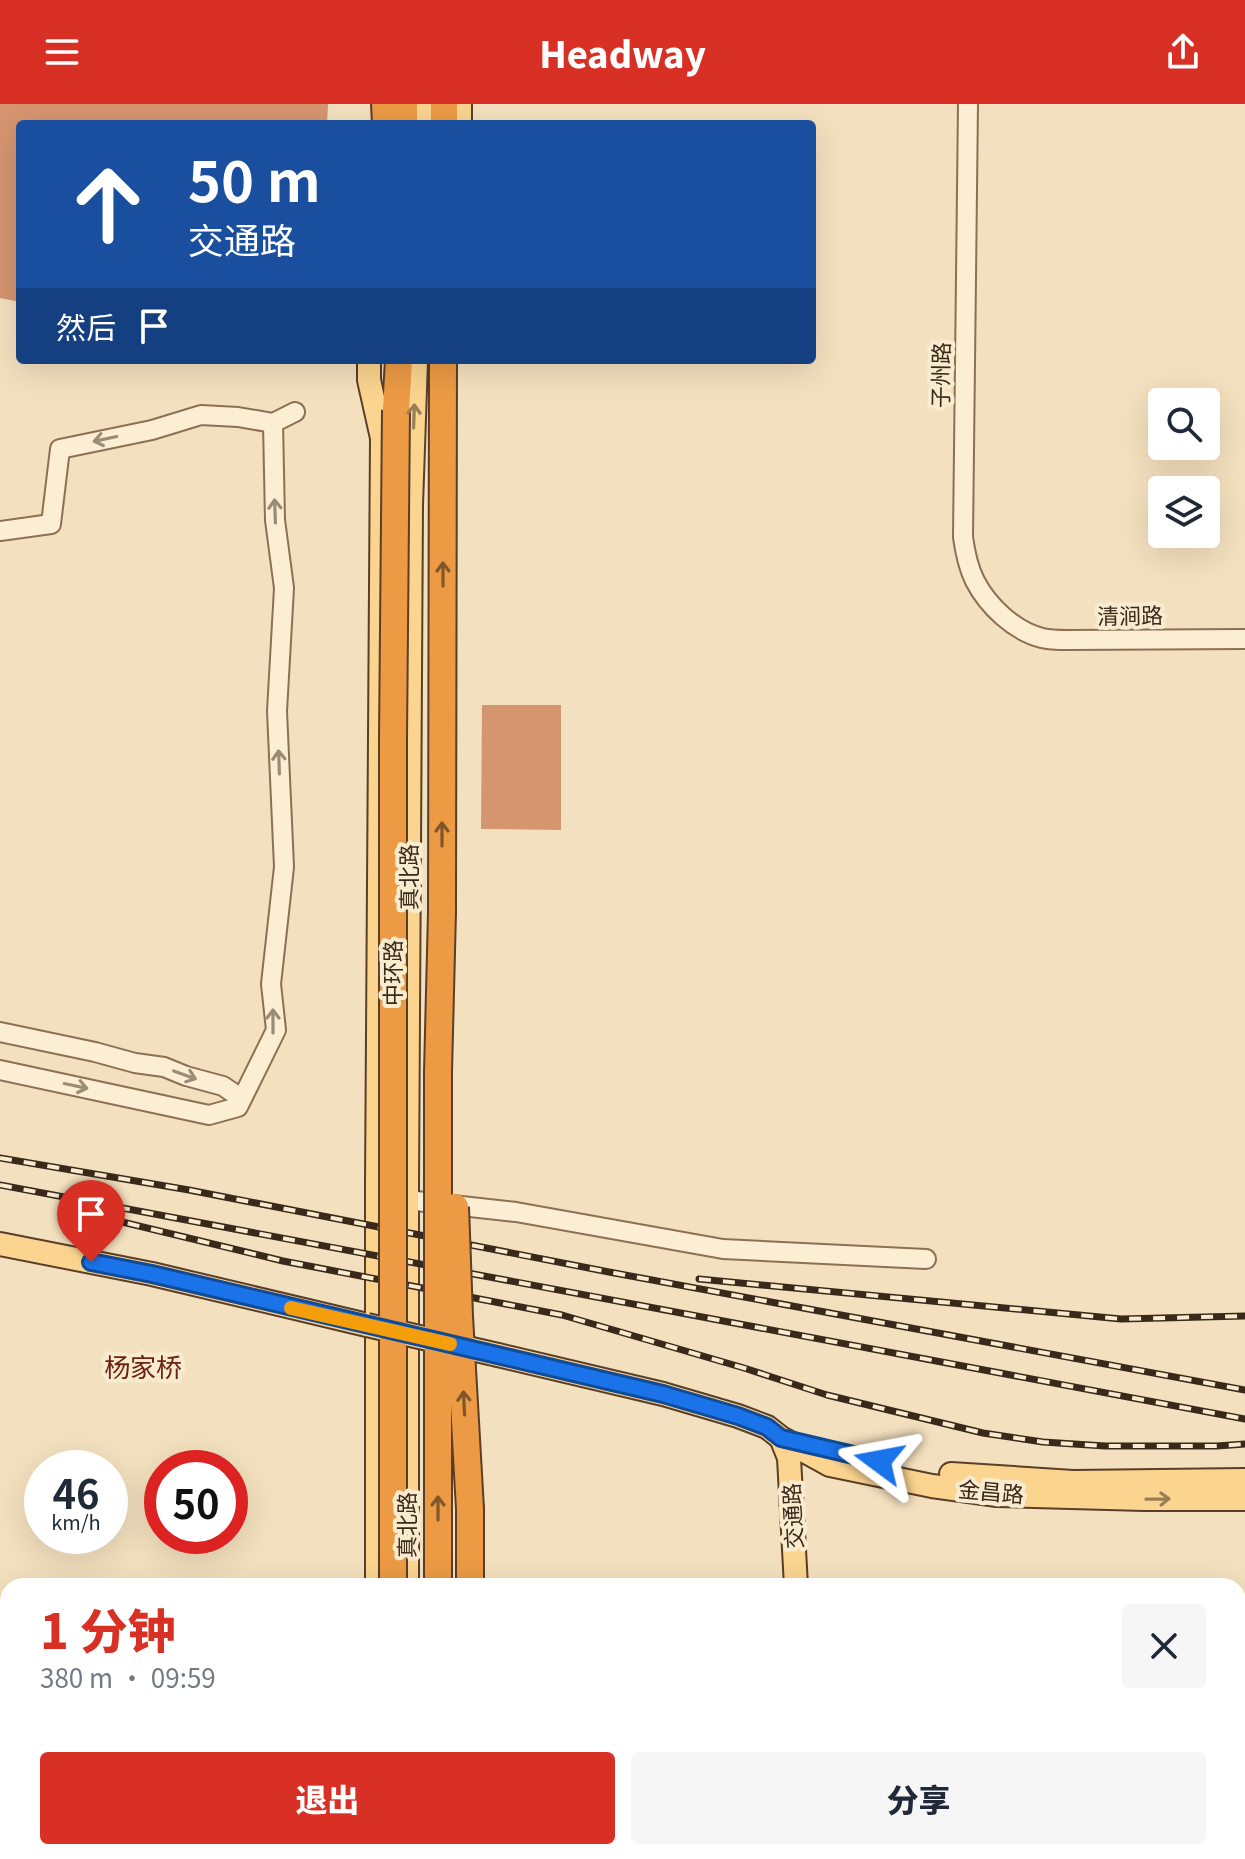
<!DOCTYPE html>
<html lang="zh">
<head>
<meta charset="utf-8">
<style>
	body { margin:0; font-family:Georgia,"Noto Sans SC",serif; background:#f6f6f7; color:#1f2937; height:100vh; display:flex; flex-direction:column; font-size:30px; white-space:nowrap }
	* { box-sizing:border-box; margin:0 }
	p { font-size:26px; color:#747a83 }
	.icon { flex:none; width:44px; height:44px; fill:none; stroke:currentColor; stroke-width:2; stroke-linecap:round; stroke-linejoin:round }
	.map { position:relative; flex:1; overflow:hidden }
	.drawer { position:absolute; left:0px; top:1474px; width:1246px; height:282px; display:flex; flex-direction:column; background:#fff; border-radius:24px 24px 0 0; box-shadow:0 8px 32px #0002 }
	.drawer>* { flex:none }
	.hud { position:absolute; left:16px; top:16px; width:800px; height:244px; border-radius:8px; box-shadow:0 8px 32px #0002; background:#1a4fa0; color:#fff; overflow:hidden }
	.buttons { position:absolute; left:1148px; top:284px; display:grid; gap:16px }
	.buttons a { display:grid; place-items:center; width:72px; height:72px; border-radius:8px; background:#fff; box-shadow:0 8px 32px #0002; font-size:40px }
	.speed { position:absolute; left:24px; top:1346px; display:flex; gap:16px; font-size:40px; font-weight:700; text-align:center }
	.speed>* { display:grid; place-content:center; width:104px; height:104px; border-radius:50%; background:#fff; box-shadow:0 8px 32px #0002; line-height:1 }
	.speed small { font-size:20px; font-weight:400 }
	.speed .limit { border:12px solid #d22; background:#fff; color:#111 }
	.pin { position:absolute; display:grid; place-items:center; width:68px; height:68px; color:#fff; margin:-82px -34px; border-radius:50% 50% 50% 0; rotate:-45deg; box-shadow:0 0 8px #0007 }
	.pin .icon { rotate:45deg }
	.me { position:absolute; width:88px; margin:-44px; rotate:283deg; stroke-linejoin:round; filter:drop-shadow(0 0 6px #0008) }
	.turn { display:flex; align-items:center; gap:28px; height:168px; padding:0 40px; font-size:36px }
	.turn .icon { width:104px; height:104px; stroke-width:2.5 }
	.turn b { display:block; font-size:56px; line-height:68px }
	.then { display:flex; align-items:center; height:76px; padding:0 40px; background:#0003; gap:16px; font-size:30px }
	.round { display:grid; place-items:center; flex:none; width:84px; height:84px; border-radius:8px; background:#f6f6f7 }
	.head { display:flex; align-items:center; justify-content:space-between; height:136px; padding:0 40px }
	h1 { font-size:48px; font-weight:800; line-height:60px; color:#d93025 }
	.primary-button { display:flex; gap:16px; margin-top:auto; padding:16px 40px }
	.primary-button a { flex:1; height:92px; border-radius:8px; background:#d93025; color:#fff; font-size:32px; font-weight:800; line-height:92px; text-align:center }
	.primary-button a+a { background:#f6f6f7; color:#1f2937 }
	header { display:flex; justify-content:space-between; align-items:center; height:104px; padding:0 40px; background:#d93025; color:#fff; font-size:36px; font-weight:800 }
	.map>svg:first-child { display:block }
	.building { fill:#d5956f }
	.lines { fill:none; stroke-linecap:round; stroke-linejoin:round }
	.minor-casing { stroke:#8d7054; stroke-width:22 }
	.major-casing { stroke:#5a3e29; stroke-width:26 }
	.highway-casing { stroke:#5a3e29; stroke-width:30 }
	.minor { stroke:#fceed2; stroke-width:18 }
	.major { stroke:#fbd490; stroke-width:22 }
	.highway { stroke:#ec9a44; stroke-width:26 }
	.rail-casing { stroke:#3a291b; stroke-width:7 }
	.rail { stroke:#f9ebce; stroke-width:4; stroke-dasharray:12; stroke-linecap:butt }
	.major-bridge-casing { stroke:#5a3e29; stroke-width:26; stroke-linecap:butt }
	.highway-bridge-casing { stroke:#5a3e29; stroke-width:30; stroke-linecap:butt }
	.major-bridge { stroke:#fbd490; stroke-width:22 }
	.highway-bridge { stroke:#ec9a44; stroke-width:26 }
	.oneway { stroke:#9a7e56 }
	.oneway2 { stroke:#9b8c76 }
	.oneway3 { stroke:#81562b }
	.route-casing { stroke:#114b97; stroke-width:20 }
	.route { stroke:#1a73e8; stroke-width:14 }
	.slow { stroke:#f59e0b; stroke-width:14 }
	.labels { text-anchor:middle; stroke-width:8; stroke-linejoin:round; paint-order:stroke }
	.street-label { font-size:22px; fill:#3a291b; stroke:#f9ebce }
	.quarter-label { font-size:26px; fill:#6c2315; stroke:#f9ebce }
</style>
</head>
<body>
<header><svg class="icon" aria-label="menu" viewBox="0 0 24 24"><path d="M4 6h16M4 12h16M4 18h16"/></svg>Headway<svg class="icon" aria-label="share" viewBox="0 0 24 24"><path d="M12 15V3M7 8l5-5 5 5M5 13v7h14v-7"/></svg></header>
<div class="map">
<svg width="1245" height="1755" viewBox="0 0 1245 1755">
	<rect width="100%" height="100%" fill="#f3e0be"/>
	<path class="building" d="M0,0H328L327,20H20V198L0,194Z
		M482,601H561V726L481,725Z"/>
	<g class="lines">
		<defs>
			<path id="minor" d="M968,0L963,433C965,448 968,463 975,477C988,502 1014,527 1042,534C1050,536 1059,536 1068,536L1245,535
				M273,319L295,308
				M0,427L51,420L60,345L152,326L201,311L238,313L273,319L275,416L284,484L277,607L284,763L271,880L276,926L238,1003L209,1011L0,966
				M0,928L95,948L135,959L164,963L186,972L223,982L242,995
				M407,1096L516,1108L723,1145L926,1155"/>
			<path id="major" d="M424,20L425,0
				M460,20V0
				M369,256V276L382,334L377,1081V1482
				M0,1140L152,1170L367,1221
				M498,1251L663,1290L738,1312L767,1323L781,1334L789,1354L796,1482
				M781,1334L830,1361L932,1382L997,1391L1144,1395H1245
				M951,1370L1073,1378L1245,1376
				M407,1482V1081L411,401L416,256
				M801,1748V1755
				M377,1755V1748
				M407,1755V1748"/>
			<path id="highway" d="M385,0L386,20
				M404,20V0
				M444,20V0
				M396,306L399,256
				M442,808L443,256
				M470,1482V1405
				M393,1755V1748
				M437,1755V1748
				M468,1755V1748"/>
		</defs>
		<use href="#minor" class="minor-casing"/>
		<use href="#major" class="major-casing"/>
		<use href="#highway" class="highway-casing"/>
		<use href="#minor" class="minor"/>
		<use href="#major" class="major"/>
		<use href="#highway" class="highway"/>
		<defs>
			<path id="rail" d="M0,1054L189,1086L609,1168L1245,1286
				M0,1081L1245,1315
				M81,1108L283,1157L562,1211L744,1264L827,1291L983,1329L1043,1338L1105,1342H1217L1245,1340
				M699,1175L1121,1215L1245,1212"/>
		</defs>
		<use href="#rail" class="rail-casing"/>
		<use href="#rail" class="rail"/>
		<defs>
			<path id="major-bridge" d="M367,1221L498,1251"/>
			<path id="highway-bridge" d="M455,1103L459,1212L470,1405
				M393,1482V634L396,306
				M438,1482V968L442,808"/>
		</defs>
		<use href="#major-bridge" class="major-bridge-casing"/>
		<use href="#highway-bridge" class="highway-bridge-casing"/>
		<use href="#major-bridge" class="major-bridge"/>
		<use href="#highway-bridge" class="highway-bridge"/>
	</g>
	<defs><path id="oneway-shaft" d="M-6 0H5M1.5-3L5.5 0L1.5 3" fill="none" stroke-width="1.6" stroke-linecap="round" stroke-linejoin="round" transform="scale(2)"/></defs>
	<g class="oneway">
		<use href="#oneway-shaft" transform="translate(414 312) rotate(-88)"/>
		<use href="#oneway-shaft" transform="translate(1158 1395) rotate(-1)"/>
	</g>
	<g class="oneway2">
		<use href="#oneway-shaft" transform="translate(105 335) rotate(168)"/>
		<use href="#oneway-shaft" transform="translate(275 407) rotate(-92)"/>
		<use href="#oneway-shaft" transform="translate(279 658) rotate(-92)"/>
		<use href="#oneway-shaft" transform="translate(273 917) rotate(-90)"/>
		<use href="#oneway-shaft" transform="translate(185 971) rotate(20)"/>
		<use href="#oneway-shaft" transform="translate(76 982) rotate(12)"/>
	</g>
	<g class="oneway3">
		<use href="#oneway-shaft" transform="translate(443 470) rotate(-90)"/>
		<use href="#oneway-shaft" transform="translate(442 730) rotate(-90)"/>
		<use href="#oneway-shaft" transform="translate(464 1299) rotate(-93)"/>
		<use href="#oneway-shaft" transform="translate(438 1404) rotate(-90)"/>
	</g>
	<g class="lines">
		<defs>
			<path id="route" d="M91,1158L152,1170L663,1290L738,1312L767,1323L781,1334L879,1357"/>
		</defs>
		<use href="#route" class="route-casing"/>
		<use href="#route" class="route"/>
		<path class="slow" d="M291,1204L450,1240"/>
	</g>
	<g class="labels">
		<g class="street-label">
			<text transform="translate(941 271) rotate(-89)" y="8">子州路</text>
			<text transform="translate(1130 512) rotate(-1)" y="8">清涧路</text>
			<text transform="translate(409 773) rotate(-90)" y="8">真北路</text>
			<text transform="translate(393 869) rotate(-90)" y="8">中环路</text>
			<text transform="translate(991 1388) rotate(5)" y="8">金昌路</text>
			<text transform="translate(793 1412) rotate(-93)" y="8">交通路</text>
			<text transform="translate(407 1421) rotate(-90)" y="8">真北路</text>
		</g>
		<g class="quarter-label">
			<text x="143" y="1273">杨家桥</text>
		</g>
	</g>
</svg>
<div class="buttons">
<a><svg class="icon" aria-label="search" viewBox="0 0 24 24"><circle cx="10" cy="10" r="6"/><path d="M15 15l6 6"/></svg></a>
<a><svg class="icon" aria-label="layers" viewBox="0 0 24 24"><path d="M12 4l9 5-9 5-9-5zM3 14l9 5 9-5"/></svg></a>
</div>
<div class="speed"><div>46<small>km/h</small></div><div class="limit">50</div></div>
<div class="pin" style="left:91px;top:1158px;background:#d93025"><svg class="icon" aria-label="arrive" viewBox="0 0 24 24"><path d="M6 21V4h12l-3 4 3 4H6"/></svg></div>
<svg class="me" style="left:879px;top:1357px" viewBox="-20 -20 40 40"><path d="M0-17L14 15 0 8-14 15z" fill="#1a73e8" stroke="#fff" stroke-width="4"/></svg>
<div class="hud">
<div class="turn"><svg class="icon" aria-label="ahead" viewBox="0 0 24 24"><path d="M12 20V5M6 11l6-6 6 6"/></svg><div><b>50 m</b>交通路</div></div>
<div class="then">然后<svg class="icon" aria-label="arrive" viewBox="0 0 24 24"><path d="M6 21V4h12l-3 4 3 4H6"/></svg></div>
</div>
<section class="drawer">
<div class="head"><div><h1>1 分钟</h1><p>380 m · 09:59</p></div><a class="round"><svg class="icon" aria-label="close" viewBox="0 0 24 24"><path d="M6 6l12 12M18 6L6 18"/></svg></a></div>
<div class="primary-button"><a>退出</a><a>分享</a></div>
</section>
</div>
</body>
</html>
